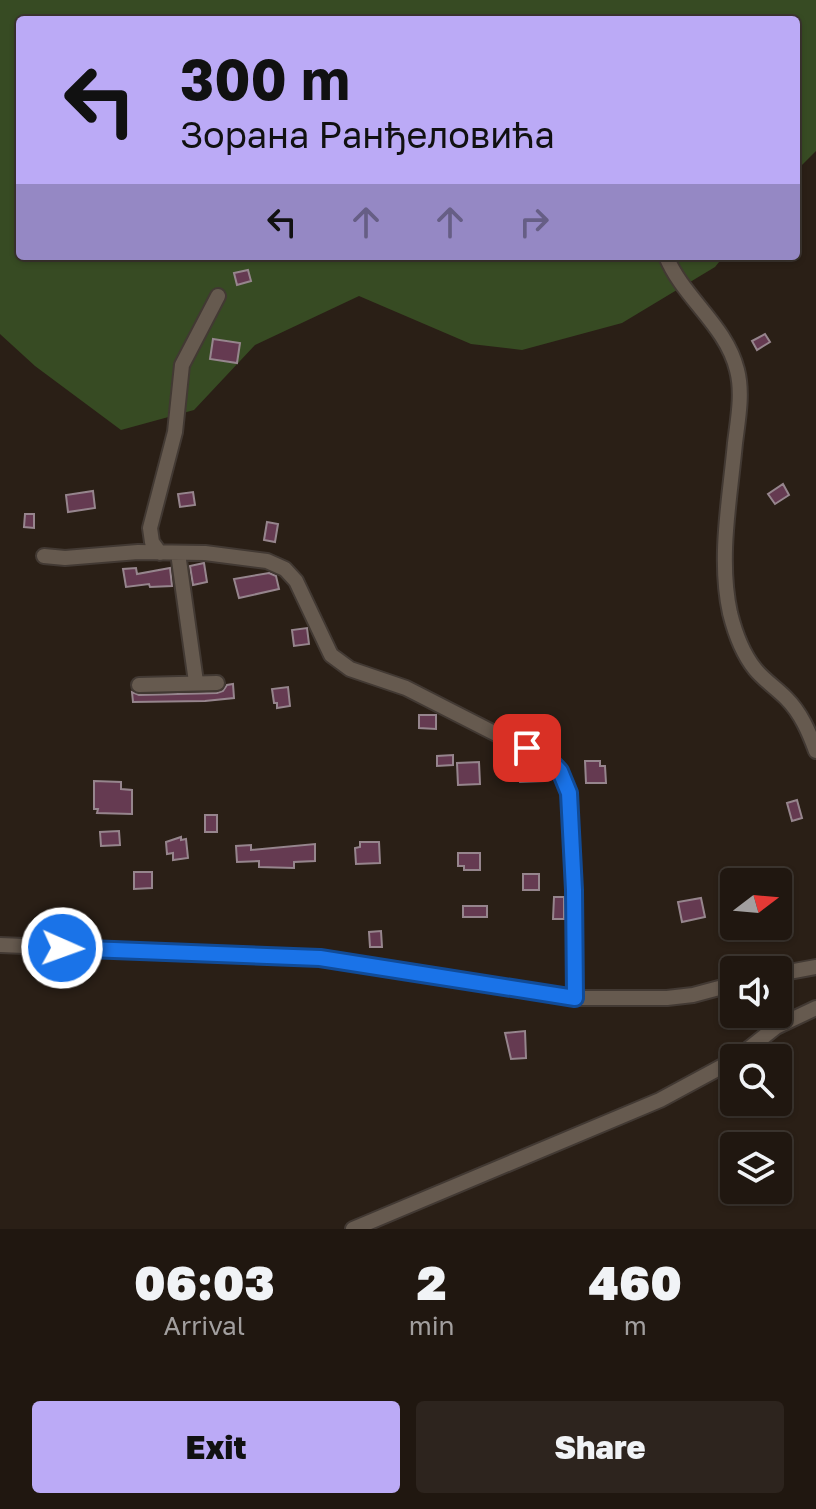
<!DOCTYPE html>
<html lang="en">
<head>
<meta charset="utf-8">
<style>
	body { margin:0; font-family:"Golos Text",sans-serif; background:#2d241e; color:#f1f3f6; height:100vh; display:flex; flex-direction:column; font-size:30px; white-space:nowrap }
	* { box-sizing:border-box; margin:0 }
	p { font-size:26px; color:#a29f9f }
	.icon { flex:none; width:44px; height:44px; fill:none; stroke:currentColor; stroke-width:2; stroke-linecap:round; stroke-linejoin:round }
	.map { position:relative; height:1229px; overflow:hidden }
	.sheet { display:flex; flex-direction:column; background:#201710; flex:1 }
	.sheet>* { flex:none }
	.hud { position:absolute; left:16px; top:16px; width:784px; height:244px; border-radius:8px; box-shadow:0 2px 6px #0004,0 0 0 2px #3d3630; background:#bbaaf6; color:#111; overflow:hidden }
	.needle { width:52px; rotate:74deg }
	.controls { position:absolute; left:720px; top:868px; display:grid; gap:16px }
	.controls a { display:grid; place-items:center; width:72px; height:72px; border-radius:8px; background:#201710; box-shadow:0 2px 6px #0004,0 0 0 2px #3d3630; font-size:40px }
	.pin { position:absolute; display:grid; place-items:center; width:68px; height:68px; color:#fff; margin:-34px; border-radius:16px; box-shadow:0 4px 12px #0006 }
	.me { position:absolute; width:88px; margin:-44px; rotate:92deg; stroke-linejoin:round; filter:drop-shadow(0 0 6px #0008) }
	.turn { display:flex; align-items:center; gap:28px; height:168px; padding:0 32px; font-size:36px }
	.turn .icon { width:104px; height:104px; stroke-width:2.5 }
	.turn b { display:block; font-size:56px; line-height:68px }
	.lanes { display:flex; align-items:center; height:76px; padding:0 32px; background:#0003; justify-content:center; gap:40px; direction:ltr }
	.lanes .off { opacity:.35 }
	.eta { display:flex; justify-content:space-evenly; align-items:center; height:136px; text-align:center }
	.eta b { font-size:48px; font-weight:800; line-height:56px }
	.action { display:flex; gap:16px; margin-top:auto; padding:16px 32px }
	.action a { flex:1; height:92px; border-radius:8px; background:#bbaaf6; color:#111; font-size:32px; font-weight:800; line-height:92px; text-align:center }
	.action a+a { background:#2d241e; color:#f1f3f6 }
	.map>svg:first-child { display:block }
	.green { fill:#374b23 }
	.building { fill:#653a51; stroke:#96858d; stroke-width:2 }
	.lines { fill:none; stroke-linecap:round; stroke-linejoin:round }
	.minor-casing { stroke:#423933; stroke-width:18 }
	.minor { stroke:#665a4f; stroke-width:14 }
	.route-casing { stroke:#114b97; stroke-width:20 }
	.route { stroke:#1a73e8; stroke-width:14 }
</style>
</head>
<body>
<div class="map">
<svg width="816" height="1229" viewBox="0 0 816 1229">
	<rect width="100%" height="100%" fill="#2a1f16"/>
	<path class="green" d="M0,0H816V151L796,171V20H20V256H724L715,267L622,323L522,350L471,344L359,296L255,345L194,410L121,430L35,366L0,334Z"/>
	<path class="building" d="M248,270L251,281L237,285L234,273Z
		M765,334L770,342L757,350L752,341Z
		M213,339L240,343L237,363L210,359Z
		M783,484L789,495L775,504L768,494Z
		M93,491L95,508L68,512L66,495Z
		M193,492L195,505L180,507L178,494Z
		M25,514H34V528L24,527Z
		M267,522L278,524L275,542L264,540Z
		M204,563L207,582L193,585L190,566Z
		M136,568L137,574L170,568L172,586L150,587L149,584L126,587L123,569Z
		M269,573L276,576L279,589L239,598L234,579Z
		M307,628L309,644L294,646L292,630Z
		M233,684L234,698L205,701L133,702L132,692L139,695L217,693L223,691L227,685Z
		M288,687L290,706L277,708V703H274L272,689Z
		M419,715H436V729L419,728Z
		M453,755V765L437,766V756Z
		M524,758L525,770L544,769V781L520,782L519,775L505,776L503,760Z
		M585,761H600V766H605L606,783H586Z
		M479,762L480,784L458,785L457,763Z
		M94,781L121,782V789L132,790V814L97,813L98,809H94Z
		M797,800L802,818L792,821L787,803Z
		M205,815H217V832H205Z
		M119,831L120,845L101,846L100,832Z
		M181,837V840L186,839L188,858L173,860V853L167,854L166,842Z
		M360,842H379L380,863L356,864L355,848L360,847Z
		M315,844V861L294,862V868L259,867V861L237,862L236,846L251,845V850Z
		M458,853H480V870H464V866H458Z
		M134,872H152V888L134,889Z
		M523,874H539V890H523Z
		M554,897H564V919H553Z
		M701,898L705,917L682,922L678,902Z
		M463,906H487V917H463Z
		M381,931L382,947H370L369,932Z
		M525,1031L526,1058L511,1059L505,1033Z"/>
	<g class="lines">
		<defs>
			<path id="minor" d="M666,256C683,298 726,325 737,370C743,393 738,419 735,443C730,498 718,558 730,613C735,633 742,653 755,669C764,680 776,688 786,698C801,713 809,732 816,751
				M160,553L152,542L150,528L175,432L182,365L218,296
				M178,553L196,682
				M44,556L65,558L138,552L205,553L267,561L285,569L296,581L331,655L350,669L406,688L512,742L543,753L560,771L569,793L574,890L575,998
				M139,685L217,683
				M0,945L320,958L575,998H667L693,995L734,984
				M778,974L816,967
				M737,1058L776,1027L816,1008
				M353,1229L660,1100L734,1060"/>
		</defs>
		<use href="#minor" class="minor-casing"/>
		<use href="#minor" class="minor"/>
	</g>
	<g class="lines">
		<defs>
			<path id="route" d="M62,948L320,958L575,998L574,890L569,793L560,771L543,753L527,748"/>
		</defs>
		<use href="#route" class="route-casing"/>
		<use href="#route" class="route"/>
	</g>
</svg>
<div class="controls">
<a><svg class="needle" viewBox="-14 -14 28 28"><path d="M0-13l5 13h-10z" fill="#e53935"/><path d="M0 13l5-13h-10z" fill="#a29f9f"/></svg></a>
<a><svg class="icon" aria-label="sound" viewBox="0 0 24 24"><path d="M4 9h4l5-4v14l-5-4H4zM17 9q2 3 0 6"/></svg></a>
<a><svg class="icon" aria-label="search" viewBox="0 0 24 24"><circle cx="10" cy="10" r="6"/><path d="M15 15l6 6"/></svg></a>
<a><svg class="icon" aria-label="layers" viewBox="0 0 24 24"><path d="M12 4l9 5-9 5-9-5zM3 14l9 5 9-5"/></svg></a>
</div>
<div class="pin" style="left:527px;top:748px;background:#d93025"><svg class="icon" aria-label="arrive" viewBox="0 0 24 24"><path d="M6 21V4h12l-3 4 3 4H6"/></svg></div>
<svg class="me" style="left:62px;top:948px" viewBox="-20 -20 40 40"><circle r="17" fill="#1a73e8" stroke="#fff" stroke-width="3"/><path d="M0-11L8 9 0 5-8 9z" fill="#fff"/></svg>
<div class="hud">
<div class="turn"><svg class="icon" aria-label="left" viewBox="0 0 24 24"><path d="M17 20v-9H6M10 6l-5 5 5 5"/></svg><div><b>300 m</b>Зорана Ранђеловића</div></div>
<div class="lanes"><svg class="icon" aria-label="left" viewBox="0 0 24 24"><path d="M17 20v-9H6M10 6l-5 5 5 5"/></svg><svg class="icon off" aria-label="ahead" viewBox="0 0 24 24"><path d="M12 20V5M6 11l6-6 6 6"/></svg><svg class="icon off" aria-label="ahead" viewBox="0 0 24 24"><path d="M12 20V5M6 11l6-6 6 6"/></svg><svg class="icon off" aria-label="right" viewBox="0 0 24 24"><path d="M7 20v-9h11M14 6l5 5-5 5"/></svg></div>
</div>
</div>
<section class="sheet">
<div class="eta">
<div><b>06:03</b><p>Arrival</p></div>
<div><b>2</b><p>min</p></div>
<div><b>460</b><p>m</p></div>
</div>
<div class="action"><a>Exit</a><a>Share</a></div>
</section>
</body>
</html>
